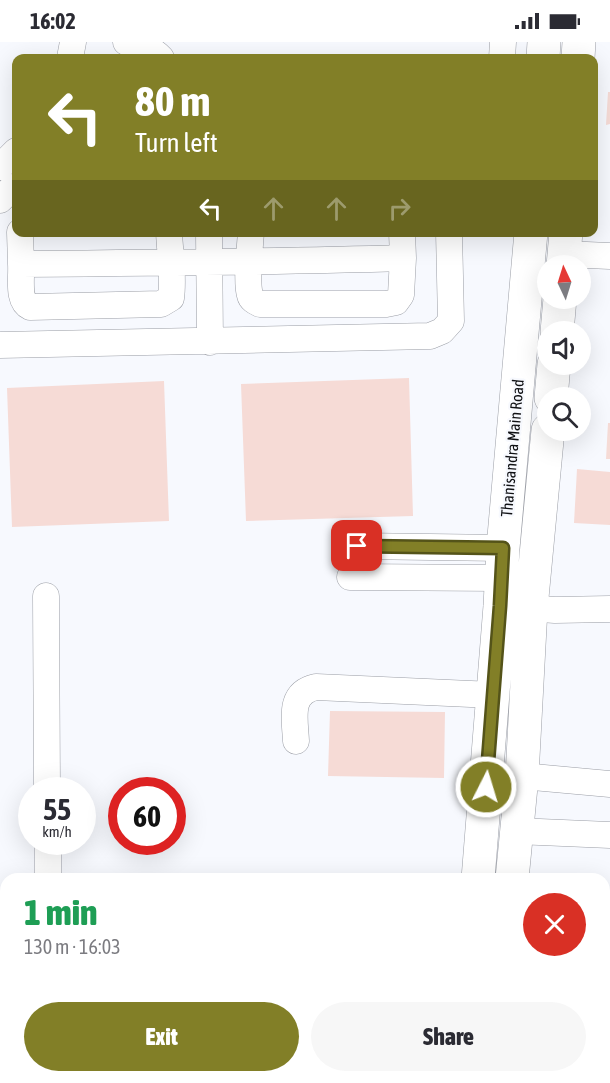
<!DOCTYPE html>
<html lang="en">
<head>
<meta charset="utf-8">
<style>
	body { margin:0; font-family:"Asap Condensed",sans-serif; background:#f7f7f7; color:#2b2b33; height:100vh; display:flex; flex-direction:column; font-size:22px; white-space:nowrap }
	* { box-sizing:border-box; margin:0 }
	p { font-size:20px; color:#7c7c81 }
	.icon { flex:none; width:33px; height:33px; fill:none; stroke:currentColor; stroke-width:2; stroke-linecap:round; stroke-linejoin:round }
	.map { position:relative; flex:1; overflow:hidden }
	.sheet { position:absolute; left:0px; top:831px; width:610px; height:210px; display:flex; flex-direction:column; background:#fff; border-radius:18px 18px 0 0; box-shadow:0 6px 24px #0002 }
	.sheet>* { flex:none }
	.hud { position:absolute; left:12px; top:12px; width:586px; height:183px; border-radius:12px; box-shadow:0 6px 24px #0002; background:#827f27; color:#fff; overflow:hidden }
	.needle { width:39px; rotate:356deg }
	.fabs { position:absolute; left:537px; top:213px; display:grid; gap:12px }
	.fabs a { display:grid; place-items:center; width:54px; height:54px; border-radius:50%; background:#fff; box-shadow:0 6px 24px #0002; font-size:30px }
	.speed { position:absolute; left:18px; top:735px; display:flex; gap:12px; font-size:30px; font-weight:700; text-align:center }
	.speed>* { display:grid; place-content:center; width:78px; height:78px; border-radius:50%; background:#fff; box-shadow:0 6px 24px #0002; line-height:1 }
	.speed small { font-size:15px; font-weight:400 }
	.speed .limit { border:9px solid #d22; background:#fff; color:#111 }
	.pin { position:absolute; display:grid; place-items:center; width:51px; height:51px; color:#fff; margin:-26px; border-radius:12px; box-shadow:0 3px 9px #0006 }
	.me { position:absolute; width:66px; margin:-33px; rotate:5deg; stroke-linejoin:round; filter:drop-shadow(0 0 4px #0008) }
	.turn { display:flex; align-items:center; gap:21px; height:126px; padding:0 24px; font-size:27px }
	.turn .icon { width:78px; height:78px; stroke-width:2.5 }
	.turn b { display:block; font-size:42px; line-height:51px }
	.lanes { display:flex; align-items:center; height:57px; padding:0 24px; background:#0003; justify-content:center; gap:30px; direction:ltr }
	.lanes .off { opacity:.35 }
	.round { display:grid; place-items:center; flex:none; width:63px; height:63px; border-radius:32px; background:#f7f7f7 }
	.overview { display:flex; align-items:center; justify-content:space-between; height:102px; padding:0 24px }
	h1 { font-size:36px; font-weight:800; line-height:45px; color:#1e9e55 }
	.action { display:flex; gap:12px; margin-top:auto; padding:12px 24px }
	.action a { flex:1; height:69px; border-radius:36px; background:#827f27; color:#fff; font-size:24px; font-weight:800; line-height:69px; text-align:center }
	.action a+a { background:#f7f7f7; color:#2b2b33 }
	.status { display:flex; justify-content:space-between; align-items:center; height:42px; padding:0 30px; background:#fff; direction:ltr }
	.status svg { height:16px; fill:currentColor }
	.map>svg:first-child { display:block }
	.building { fill:#f6dbd6 }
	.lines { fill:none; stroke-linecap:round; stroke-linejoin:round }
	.minor-casing { stroke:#9b9ea6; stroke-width:27 }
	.major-casing { stroke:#9b9ea6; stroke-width:34 }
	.minor { stroke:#fff; stroke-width:26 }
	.major { stroke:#fff; stroke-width:33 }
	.route-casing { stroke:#545319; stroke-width:15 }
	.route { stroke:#827f27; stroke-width:10 }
	.labels { text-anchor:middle; stroke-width:4.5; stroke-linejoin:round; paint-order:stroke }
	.street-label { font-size:16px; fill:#101114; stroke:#f7f9fe }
</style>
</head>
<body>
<div class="status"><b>16:02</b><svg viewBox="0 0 49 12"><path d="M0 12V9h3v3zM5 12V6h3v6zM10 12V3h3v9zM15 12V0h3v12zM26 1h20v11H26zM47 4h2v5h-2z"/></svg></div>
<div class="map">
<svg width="610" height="1041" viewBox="0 0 610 1041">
	<rect width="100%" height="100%" fill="#f7f9fe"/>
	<path class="building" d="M608,50H610V82L606,83Z
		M409,336L413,474L246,479L241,342Z
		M164,339L169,479L12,485L7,346Z
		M608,381H610V417H606Z
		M577,427L610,430V483L574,481Z
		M330,669L445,670L444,736L328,734Z
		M52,1035H111V1041H51Z
		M145,1035H214V1041H144Z
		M342,1035H423V1041H342Z"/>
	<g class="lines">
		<defs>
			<path id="minor" d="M126,0C139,3 152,6 161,16
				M70,16L73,0
				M502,16L503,0
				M0,125L16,109
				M0,158L13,145H16
				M20,190L21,222
				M169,190C170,212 174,235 171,256L161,262L30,265C17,259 22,236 21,222C148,221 275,220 403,216L401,253L396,260L386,262H260C256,260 251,258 250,253C246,240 250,205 251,190
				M209,190L210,300
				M402,190L403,216
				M564,212L610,214
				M0,303L430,294L442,289L451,279L449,190
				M357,504L503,506
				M350,535L500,536
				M46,554L47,748
				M512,565L555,568L610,567
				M296,699C295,677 288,651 316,645L493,653
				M522,734L610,742
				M516,789L610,793
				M48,800V837
				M0,946H6
				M604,975H610
				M497,1037L562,1041
				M131,1041V1035
				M225,1041V1035
				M325,1041V1035
				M430,1041L431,1035"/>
			<path id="major" d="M543,16L544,0
				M578,16L579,0
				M563,224L566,190
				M557,290L560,256
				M551,356L554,322
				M478,837L500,564L503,506L531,190
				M512,837L522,734L531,566L548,388
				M464,1041V1035
				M497,1041V1035"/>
		</defs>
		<use href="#minor" class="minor-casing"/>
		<use href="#major" class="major-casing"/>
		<use href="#minor" class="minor"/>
		<use href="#major" class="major"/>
	</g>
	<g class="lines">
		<defs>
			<path id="route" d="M357,504L503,506L500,564L486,745"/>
		</defs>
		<use href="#route" class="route-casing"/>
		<use href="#route" class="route"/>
	</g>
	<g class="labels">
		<g class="street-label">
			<text transform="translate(512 406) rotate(-85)" y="6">Thanisandra Main Road</text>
		</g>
	</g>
</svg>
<div class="fabs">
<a><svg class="needle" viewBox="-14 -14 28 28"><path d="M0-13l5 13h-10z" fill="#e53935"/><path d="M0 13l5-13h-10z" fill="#7c7c81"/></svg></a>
<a><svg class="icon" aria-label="sound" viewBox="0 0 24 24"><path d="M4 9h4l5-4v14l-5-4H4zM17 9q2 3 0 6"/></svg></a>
<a><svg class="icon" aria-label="search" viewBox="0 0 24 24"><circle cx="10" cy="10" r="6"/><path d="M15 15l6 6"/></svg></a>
</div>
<div class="speed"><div>55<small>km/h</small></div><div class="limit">60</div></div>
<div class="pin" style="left:357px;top:504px;background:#d93025"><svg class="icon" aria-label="arrive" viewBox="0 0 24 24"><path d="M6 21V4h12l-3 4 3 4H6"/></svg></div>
<svg class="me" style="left:486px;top:745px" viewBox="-20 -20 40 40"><circle r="17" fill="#827f27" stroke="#fff" stroke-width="3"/><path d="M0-11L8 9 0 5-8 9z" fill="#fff"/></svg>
<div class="hud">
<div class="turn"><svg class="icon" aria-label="left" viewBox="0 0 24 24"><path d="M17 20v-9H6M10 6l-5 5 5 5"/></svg><div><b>80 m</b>Turn left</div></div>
<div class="lanes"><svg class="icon" aria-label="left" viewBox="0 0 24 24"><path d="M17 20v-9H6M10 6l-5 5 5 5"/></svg><svg class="icon off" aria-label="ahead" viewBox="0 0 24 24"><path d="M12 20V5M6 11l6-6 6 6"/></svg><svg class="icon off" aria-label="ahead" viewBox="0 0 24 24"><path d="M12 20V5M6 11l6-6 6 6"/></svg><svg class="icon off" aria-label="right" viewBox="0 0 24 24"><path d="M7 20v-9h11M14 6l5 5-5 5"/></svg></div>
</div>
<section class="sheet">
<div class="overview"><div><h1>1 min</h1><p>130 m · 16:03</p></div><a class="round" style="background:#d93025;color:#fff"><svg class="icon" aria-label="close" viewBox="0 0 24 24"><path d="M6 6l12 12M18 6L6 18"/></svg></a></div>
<div class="action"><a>Exit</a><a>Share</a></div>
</section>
</div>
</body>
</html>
